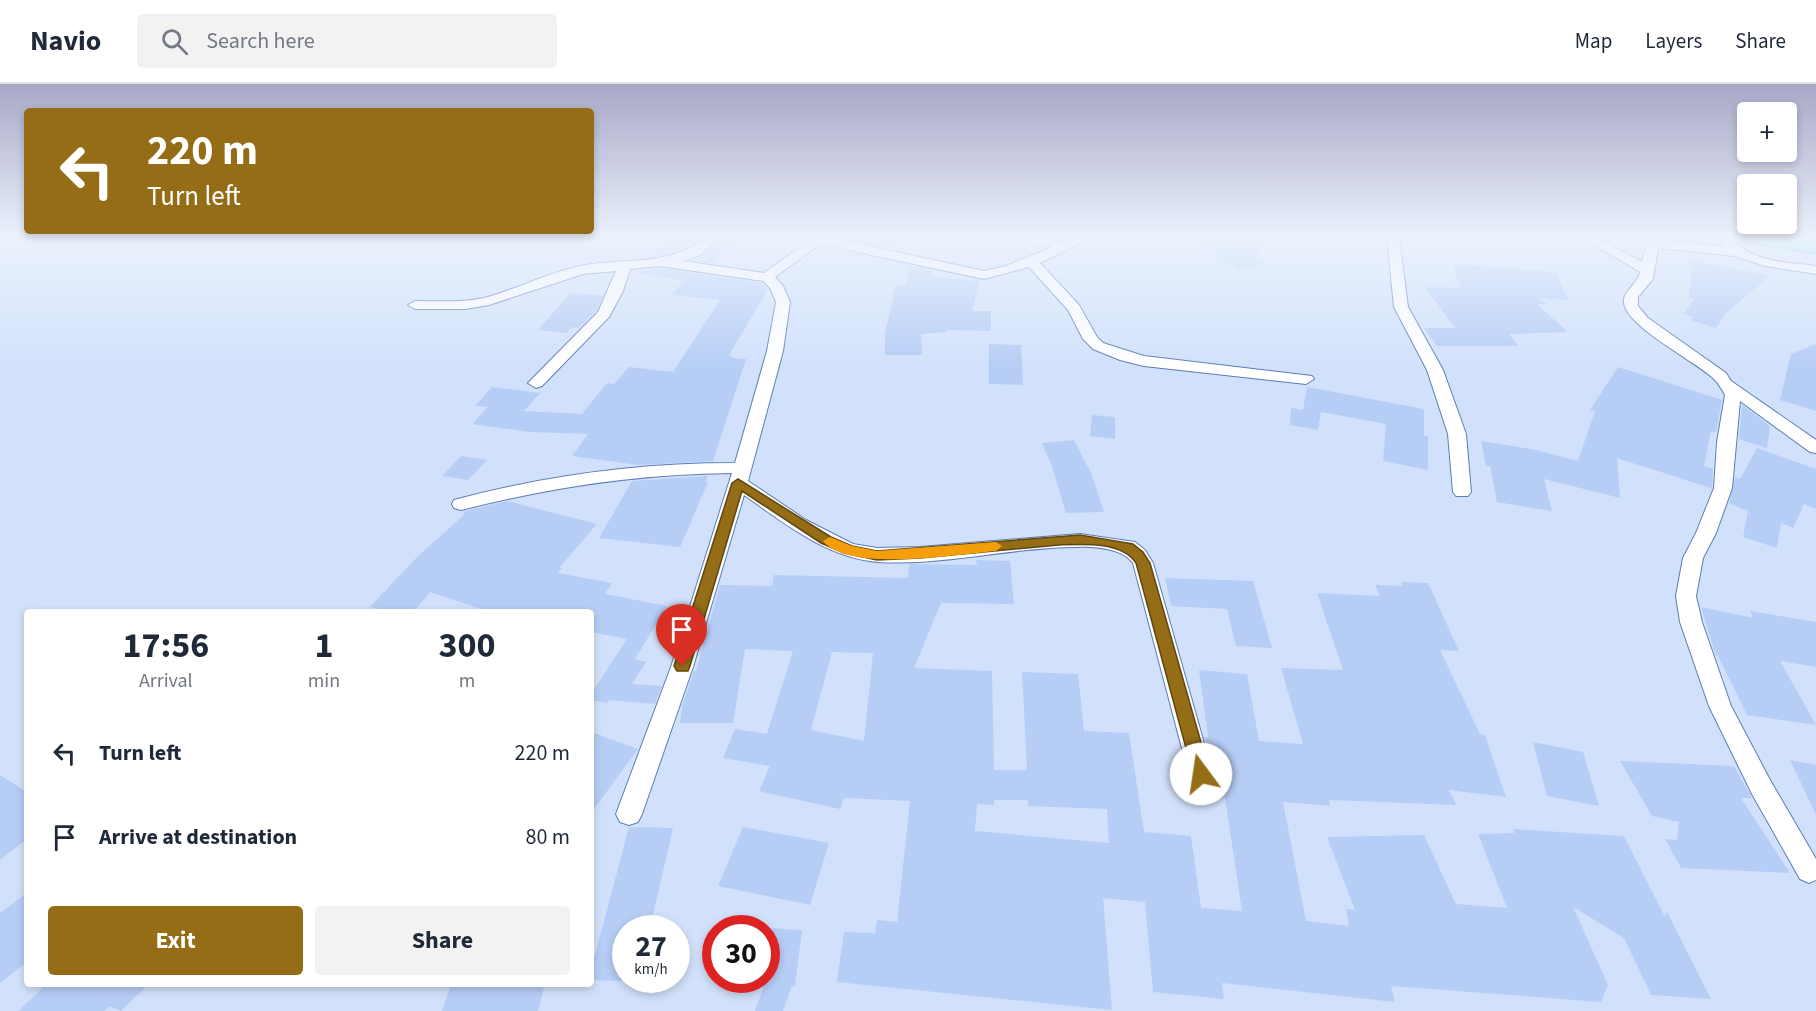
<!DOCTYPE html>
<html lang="en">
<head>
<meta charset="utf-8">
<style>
	body { margin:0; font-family:"Source Sans 3",sans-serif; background:#f2f2f3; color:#1f2937; height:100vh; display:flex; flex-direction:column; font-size:22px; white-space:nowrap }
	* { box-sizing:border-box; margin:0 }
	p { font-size:20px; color:#747a83 }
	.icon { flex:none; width:33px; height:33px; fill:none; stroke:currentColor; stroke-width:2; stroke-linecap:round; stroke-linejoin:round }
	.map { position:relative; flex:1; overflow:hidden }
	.sheet { position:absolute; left:24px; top:525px; width:570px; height:378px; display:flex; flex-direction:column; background:#fff; border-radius:6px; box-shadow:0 3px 9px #0003 }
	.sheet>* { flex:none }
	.hud { position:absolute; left:24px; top:24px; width:570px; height:126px; border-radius:6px; box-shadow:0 3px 9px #0003; background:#946d16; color:#fff; overflow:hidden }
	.fabs { position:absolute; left:1737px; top:18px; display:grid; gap:12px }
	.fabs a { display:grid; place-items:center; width:60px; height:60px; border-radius:6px; background:#fff; box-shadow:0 3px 9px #0003; font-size:30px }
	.speed { position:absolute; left:612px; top:831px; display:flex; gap:12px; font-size:30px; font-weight:700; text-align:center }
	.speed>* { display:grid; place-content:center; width:78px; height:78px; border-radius:50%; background:#fff; box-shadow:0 3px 9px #0003; line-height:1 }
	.speed small { font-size:15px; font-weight:400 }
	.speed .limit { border:9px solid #d22; background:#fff; color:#111 }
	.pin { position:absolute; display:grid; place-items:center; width:51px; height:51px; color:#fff; margin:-62px -26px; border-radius:50% 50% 50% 0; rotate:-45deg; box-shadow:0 0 6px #0007 }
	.pin .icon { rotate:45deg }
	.me { position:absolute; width:66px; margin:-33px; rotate:346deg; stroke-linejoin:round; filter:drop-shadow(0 0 4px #0008) }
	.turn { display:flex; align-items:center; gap:21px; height:126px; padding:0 24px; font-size:27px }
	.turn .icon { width:78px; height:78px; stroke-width:2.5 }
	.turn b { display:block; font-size:42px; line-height:51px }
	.eta { display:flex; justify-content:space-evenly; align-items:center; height:102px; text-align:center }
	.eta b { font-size:36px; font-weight:700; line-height:42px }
	.primary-button { display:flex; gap:12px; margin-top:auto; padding:12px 24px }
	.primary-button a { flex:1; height:69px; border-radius:6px; background:#946d16; color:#fff; font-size:24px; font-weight:700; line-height:69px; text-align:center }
	.primary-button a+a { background:#f2f2f3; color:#1f2937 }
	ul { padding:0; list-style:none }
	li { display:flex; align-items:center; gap:18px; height:84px; padding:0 24px }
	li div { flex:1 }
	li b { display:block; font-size:22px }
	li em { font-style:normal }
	header { display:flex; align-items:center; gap:36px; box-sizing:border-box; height:84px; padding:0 30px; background:#fff; border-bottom:2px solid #e0e1e3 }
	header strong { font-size:28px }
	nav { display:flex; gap:33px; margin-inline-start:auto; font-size:21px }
	.search { width:420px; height:54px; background:#f2f2f3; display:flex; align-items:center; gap:15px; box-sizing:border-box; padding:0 21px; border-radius:6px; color:#747a83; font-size:22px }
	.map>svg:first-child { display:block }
	.building { fill:#b6cdf5; fill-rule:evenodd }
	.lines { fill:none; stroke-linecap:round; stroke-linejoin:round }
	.street-casing { stroke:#5b7cb6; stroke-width:2 }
	.primary-casing { stroke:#2f9dac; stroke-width:2 }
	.street { fill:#fff; fill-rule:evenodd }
	.primary { fill:#8ceef4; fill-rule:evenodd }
	.route { fill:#946d16; stroke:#60470e; stroke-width:1.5 }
	.slow { fill:#f59e0b }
</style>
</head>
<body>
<header>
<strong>Navio</strong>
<div class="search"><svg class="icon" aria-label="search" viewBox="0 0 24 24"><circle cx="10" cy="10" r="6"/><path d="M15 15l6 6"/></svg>Search here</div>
<nav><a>Map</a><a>Layers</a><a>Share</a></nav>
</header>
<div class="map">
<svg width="1816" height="927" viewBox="0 0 1816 927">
	<rect width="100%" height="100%" fill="#d2e1fb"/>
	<path class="building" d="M672,153H703L675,167L651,173Z
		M723,153H744L711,179L692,176L701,173Z
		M858,153H902L889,164L854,157Z
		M1190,153H1272L1256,172L1267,180L1238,186Z
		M1692,177L1771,191L1726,229L1716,244L1690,236L1693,233L1683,230L1694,215L1689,214Z
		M1452,180L1556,188L1568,216L1540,214L1547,220H1537L1568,248L1509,250L1518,262H1437L1424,244H1455L1425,203L1461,204Z
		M909,181L935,187L931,192L980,197L972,227H991V247L947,246V248L921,250L922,271H885V249L896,201L906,202Z
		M660,184L762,199L768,205L729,271L733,274L746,275L713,377L638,381L572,372L588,350L530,348L472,340L488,323L475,322L492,303L540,309L524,327L582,330L607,299L614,300L629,283L673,288L720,216L672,211L683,197L634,188Z
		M570,209L603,212L596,227L579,244L571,243L567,249L538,246Z
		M989,260L1021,261L1023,301L989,300Z
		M1816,260V327L1780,316L1791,270Z
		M1618,283L1722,316L1716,348L1711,347L1704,382L1713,385L1712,404L1709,411L1711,404L1617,374L1620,414L1544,395L1552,427L1497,418L1490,382H1486L1481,357L1536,366L1578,377L1595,327L1590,326Z
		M1307,303L1424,325V352H1428V386L1383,377L1386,340L1321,328L1318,346L1290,341L1291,324L1303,326Z
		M1742,321L1770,342L1767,364L1739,355Z
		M1092,331L1115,333V355L1090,352Z
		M1074,356L1092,391L1104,428L1066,429L1052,382L1042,359Z
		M1757,364L1816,385V425L1804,420L1793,444L1781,439L1777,464L1743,453L1748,427L1729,419L1735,393L1740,395Z
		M461,372L487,376L468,396L442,392Z
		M708,392L706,398H708L680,463L599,454L632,397Z
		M507,417L597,440L559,484H562L558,489L612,499L605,510L667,522L635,575L646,578L632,600L662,602L655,620L609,616L607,619L591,616V610L627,555L591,548V528H490L430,508L413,528H390L370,523L417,473L465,430H463L465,427Z
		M976,476L1010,477L1014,520L941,519L914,584L992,587L994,686H1027L1022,588L1078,590L1084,647L1129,649L1144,748L1191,752L1201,824L1242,827L1225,714L1207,712L1205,702L1212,699L1215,690L1205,653H1208L1199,586L1247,590L1259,657L1303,660L1281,584L1343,586L1317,509L1380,512L1375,501L1403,502L1401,498L1428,499L1459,567L1440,566L1480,650L1485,651L1506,713L1449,706L1456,721L1329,716L1330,722L1283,718L1306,837L1349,842L1346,825L1355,826L1327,753L1424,751L1456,820L1507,824L1478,750L1514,749V745L1624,752L1665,833L1667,828L1711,915L1651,911L1624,854L1573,823L1608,901L1601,918L1391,902L1395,918L1222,899L1224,915L1153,908L1145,818L1103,814L1112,926L837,898L844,848L875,849L877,836L897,838L910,717L844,714L840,725L759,707L770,682L723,674L735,645L767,650L793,567L745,565L733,639H680L682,622L694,587H696L720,501L772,502L774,491L908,494L909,480L977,481ZM832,568L873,569L864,657L811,646ZM994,716H1028V722L1107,725L1109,759L975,747L977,720L994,721Z
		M1165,494L1253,497L1272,564L1236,562L1227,525L1171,522Z
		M1701,523L1753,534L1750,527L1816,538V583L1780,577L1816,641L1747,631L1718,572H1716Z
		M591,648L638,665L591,729Z
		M1533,658L1583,668L1599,722L1547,712Z
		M1790,676L1816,681V731Z
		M1620,677L1734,682L1752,714H1741L1790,789L1681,784L1665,755L1677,756L1679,738L1652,732Z
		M0,691L27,708V755L0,776Z
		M629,743L673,744L650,844H626V897L591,896V886Z
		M743,743L829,759L810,821L718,802Z
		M27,809V878L0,899V829Z
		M766,844L802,846L795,902H792L783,927H755L766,896Z
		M47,900H149L121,927L110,922L104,927H18Z
		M451,900H545L538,927H442Z"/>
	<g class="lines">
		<defs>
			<path id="street" d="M707,153H721L700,171L683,177L764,189L814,153H827L984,187L1006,182L1052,163L1018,156L1017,153H1040L1063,158L1075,153H1092L1040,179L1079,221L1097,253L1103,259L1144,272L1312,292L1314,295L1306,300L1144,282L1120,276L1093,265L1083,255L1068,226L1029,183L984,195L820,160L775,193L783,202L790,218L783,267L748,397L806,436L853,460L877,464L920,463L1080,450L1135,458L1145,466L1153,479L1213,691L1210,698L1201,701L1192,698L1189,691L1133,479C1123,465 1095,462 1078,463C1012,463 944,482 878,478C827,474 784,439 744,411L693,583L642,730L638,738L629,741L620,738L616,730L671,583L732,389C639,390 551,403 461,426L454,424L452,420L454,416C547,391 639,379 735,379L767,267L776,218L770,204L763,197L660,182L630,185L623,207L609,233L542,302L536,304L528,299L598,228L616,187L583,190L489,221L465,225H415L408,221L415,217C439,217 465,219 488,213C519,204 548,189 580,182C628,172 664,185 707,153Z
				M1387,153H1399L1408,223L1443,286L1466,350L1471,408L1468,412H1456L1453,408L1448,350L1427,286L1394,223Z
				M1581,153H1596L1642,178L1647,157L1664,156L1725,163L1720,153H1732C1748,179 1789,178 1816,182V190L1765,182L1735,172L1658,164L1653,195L1638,213V222L1648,234L1726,289L1731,297L1816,356V369L1810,368L1740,317L1732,404L1716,449L1703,474L1696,512L1702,538L1731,622L1770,696L1816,775V796L1809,799L1800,795L1752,710L1709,622L1680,538L1676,512L1683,474L1696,449L1714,404L1717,358L1725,311C1722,306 1719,300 1715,296C1698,278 1619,240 1624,215C1626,205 1638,199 1640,188Z"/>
			<path id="primary" d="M1739,153H1791L1816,157V169L1749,159L1742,157Z"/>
		</defs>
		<use href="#street" class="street-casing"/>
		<use href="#primary" class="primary-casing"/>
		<use href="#street" class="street"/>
		<use href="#primary" class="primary"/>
	</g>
	<linearGradient id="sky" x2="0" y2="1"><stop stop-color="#a8a7c6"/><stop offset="0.54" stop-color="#ebf2fd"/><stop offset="1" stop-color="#ebf2fd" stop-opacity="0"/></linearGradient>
	<rect width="1816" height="283" fill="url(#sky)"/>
	<path class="route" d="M738,395L831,453L852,462L877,467L1080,451L1133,460L1143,468L1150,479L1210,690L1207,695L1201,698L1195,695L1193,690L1136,479C1122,457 1082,460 1059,461L920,474L877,476L844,469L821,459L742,407L690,582L688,587H677L674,582L732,399Z"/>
	<path class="slow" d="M830,453L852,462L877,467L996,458L1002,462L996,467C959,470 848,489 823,457Z"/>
</svg>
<div class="fabs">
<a>+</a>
<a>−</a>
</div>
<div class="speed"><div>27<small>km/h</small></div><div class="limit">30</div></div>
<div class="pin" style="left:682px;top:582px;background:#d93025"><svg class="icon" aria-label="arrive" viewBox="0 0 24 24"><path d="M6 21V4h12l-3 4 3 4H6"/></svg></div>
<svg class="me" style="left:1201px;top:690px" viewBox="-20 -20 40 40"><circle r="19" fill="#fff"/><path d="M0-13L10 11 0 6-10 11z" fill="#946d16"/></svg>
<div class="hud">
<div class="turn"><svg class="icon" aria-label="left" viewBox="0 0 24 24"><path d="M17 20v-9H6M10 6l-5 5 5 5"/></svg><div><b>220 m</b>Turn left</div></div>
</div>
<section class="sheet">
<div class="eta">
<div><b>17:56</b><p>Arrival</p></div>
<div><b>1</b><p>min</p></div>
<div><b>300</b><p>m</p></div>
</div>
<ul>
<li><svg class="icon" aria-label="left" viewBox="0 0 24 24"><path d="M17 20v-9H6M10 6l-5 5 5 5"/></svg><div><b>Turn left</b></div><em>220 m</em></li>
<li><svg class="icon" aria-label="arrive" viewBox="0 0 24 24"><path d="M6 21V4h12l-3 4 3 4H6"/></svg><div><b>Arrive at destination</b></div><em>80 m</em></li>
</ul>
<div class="primary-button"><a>Exit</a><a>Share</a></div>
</section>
</div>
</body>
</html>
